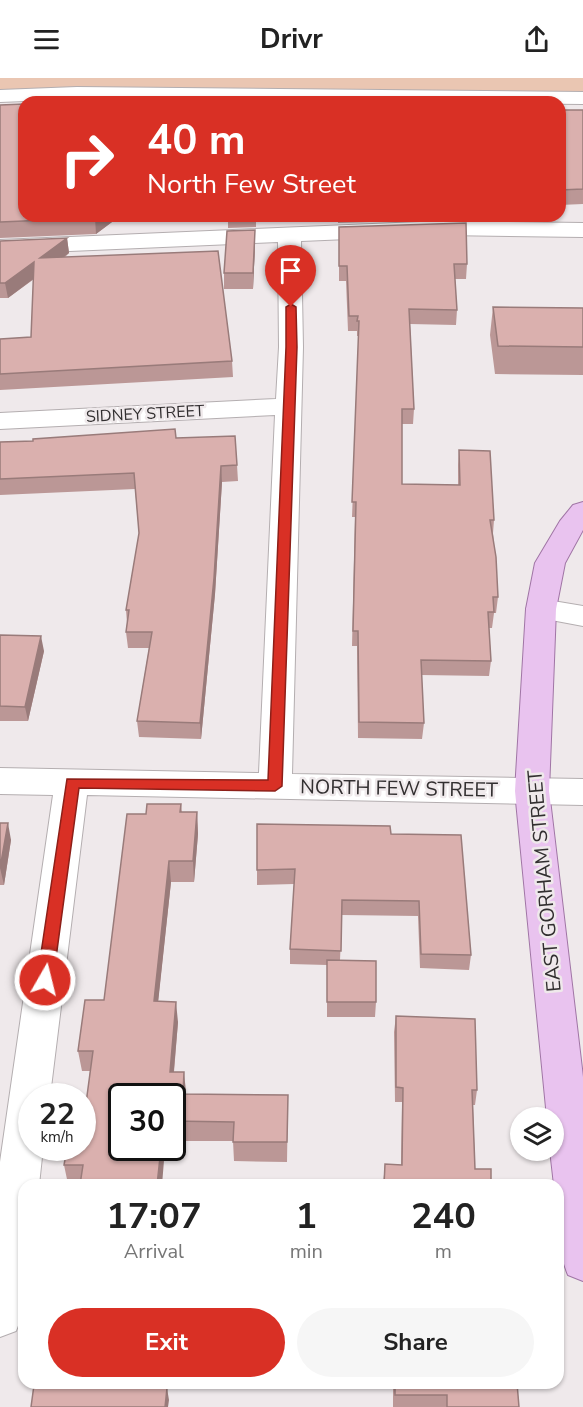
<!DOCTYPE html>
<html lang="en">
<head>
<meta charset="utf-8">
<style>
	body { margin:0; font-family:"Nunito Sans",sans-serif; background:#f6f6f6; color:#222; height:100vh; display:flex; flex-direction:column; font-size:22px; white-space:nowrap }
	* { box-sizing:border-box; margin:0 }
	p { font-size:20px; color:#767676 }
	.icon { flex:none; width:33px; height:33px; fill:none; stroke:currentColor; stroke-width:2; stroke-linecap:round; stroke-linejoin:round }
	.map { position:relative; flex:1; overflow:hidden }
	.panel { position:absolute; left:18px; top:1101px; width:546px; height:210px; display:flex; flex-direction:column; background:#fff; border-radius:18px; box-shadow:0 2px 4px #0004 }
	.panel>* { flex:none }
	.banner { position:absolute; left:18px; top:18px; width:548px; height:126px; border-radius:18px; box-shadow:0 2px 4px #0004; background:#d93025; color:#fff; overflow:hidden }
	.tools { position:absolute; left:510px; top:1029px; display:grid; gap:12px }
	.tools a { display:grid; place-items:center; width:54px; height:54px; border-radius:50%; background:#fff; box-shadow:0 2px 4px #0004; font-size:30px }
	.speed { position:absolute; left:18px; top:1005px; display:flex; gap:12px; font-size:30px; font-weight:700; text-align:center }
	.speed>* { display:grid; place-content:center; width:78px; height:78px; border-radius:50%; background:#fff; box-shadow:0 2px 4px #0004; line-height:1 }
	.speed small { font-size:15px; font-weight:400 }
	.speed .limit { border:3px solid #111; border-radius:9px; background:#fff; color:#111 }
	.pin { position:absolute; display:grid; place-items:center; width:51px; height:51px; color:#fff; margin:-62px -26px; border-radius:50% 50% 50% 0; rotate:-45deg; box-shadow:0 0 6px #0007 }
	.pin .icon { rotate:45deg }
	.me { position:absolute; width:66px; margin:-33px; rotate:8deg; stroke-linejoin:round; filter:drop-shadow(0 0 4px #0008) }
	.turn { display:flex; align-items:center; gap:21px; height:126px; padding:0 30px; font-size:27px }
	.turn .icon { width:78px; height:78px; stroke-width:2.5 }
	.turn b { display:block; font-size:42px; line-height:51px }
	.eta { display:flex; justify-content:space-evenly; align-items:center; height:102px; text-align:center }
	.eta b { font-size:36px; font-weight:700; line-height:42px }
	.button { display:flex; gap:12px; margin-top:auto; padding:12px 30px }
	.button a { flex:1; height:69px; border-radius:36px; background:#d93025; color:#fff; font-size:24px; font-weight:700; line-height:69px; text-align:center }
	.button a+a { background:#f6f6f6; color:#222 }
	header { display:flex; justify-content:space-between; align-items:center; height:78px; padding:0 30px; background:#fff; font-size:27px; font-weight:700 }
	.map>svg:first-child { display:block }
	.green { fill:#eac6b2 }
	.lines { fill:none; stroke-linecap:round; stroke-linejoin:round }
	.minor-casing { stroke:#b4aeb0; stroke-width:2 }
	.major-casing { stroke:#a075a5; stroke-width:2 }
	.minor { fill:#fff; fill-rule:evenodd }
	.major { fill:#e9c3ef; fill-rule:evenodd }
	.wall { fill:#bb9796 }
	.shaded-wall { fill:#997b7a }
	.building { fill:#dab0ae; stroke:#997b7a; stroke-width:1.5 }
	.route { fill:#d93025; stroke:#8d1f18; stroke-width:1.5 }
	.labels { text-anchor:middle; stroke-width:5; stroke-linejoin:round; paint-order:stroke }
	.far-street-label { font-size:16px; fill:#322f30; stroke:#efe9eb }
	.street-label { font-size:20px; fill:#322f30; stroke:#efe9eb }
</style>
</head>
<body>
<header><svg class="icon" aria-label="menu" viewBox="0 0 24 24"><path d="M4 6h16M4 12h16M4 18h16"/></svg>Drivr<svg class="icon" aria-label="share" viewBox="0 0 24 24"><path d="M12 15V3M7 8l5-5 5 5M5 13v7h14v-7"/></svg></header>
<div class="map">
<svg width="583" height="1329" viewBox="0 0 583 1329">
	<rect width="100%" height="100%" fill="#efe9eb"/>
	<path class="green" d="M0,0H583V14L98,9L0,13Z"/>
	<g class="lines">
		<defs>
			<path id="minor" d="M77,9L583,14V26L77,21L0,24V12Z
				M443,143L583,145V159L443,157L301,163L303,269L292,696L583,701V727L87,717L50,1018H32V1070H43L39,1107H24L22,1237L16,1253L0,1259V1084L53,717L0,716V690L259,695L275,337L0,351V335L276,321L279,269L278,164L0,176V162Z
				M541,521L583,528V548L530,538L526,531L530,524Z"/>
			<path id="major" d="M583,424V452L565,485L556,531L549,713L583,999V1203L568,1197C556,1169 558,1137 558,1107H554L550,1072H554V1040H547L515,713L526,531L535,485L560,443L573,427Z"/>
		</defs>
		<use href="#minor" class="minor-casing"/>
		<use href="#major" class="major-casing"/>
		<use href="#minor" class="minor"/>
		<use href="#major" class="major"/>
	</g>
	<path class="wall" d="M0,27L24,138H120L96,156L0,160Z
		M560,32H583V126L560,127Z
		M228,138H256V149L228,150Z
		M338,138H464V141L338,145Z
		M339,149L467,186L466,201H455L457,232L456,247L410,246L414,331L413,346H402V406L458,407V387L459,372L494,442L493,455L498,519L496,535H494L492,550H489L491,583L489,598L421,597L424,645L422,661L358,660L357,568H352L355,439H352L359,258H357V253H348L346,203H339Z
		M67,160L69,175L65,179L232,283L233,299L0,312V261L31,259L34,201L8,220H0V163Z
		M255,167L253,211H224V195Z
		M493,229L583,230V297L495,296L490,257Z
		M176,360L237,387L238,403L222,404L215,516L201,661L139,659L137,643L149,570H128L126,554L127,545L126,532L139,455L135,411L0,417V364Z
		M0,557L44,573L28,643H0Z
		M181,726L182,734H197L198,756L194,804H171L158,923L178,944L174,994L186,1016L288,1017L287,1084L234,1083L233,1063H172V1018L80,1106H68L64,1087L82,1070L90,993H82L78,973L104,922L146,736Z
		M0,745L11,762L4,807H0Z
		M391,756L471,877L469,892L420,890L418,838L342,837L340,882L376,924L375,939H327V887L290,886V871L294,806L257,807V792Z
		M396,938L477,1012L475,1027H473L475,1091L491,1107H383L385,1086L401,1087L402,1024H395L394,954Z
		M393,1305H517L519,1329H393Z"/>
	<path class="shaded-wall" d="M98,138H120L96,156L95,140Z
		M255,152V167L253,211V195Z
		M67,160L69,175L42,195L40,180Z
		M34,184L36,199L8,220L5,205Z
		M221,388L222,404L215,516L201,661L200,645Z
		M41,558L44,573L28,643L25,629Z
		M197,734L198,756L194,804L193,783Z
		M8,745L11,762L4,807L0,790Z
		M169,783L171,804L156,944L154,923Z
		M176,924L178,944L172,1014L170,994Z
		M184,994L186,1014L185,1036L183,1016Z
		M161,1070H165L162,1107H157Z
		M167,1310L169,1322L168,1329H165Z"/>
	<path class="building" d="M172,22L329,24H172Z
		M24,26V138H98L95,140L0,144V27Z
		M560,32H583V111L560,112Z
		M466,145L467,186H454L457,232L409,231L414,331H402V406L460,407L459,372L490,373L494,442H490L496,479L498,519H493L494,534H488L491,583L421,582L424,645L359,644L358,553H353L356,424H352L359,243H357L358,238H349L347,188H339V149Z
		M255,152L253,195H224L227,153Z
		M67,160L40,180L218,173L232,283L0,296V261L31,259L34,184L5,205H0V163Z
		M493,229L583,230V269L498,268Z
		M175,351L176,360L235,358L237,387L221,388L214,500L200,645L137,643L152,554H126L129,532H126L139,455L134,395L0,401V364L33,363V361Z
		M0,557L41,558L25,629L0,628Z
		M147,726H181L180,734H197L193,783H169L154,923L176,924L170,994H184L183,1016L288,1017L287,1064H233L234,1044L172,1043V1018H122V1070H161L157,1107H80L83,1087H64L67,1070H82V1055L93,973H78L85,922H104L127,736H146Z
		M0,745H8L0,790Z
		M257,746L390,748L391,756L461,757L471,877L421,876L419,823L342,822L341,873L290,871L295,791L257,792Z
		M327,882L376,883V924H327Z
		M396,938L475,941L477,1012H472L475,1091H491V1107H384L385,1086L402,1087L403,1010L396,1009Z
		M395,1305H517L519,1329H447V1317H395Z
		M34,1307L167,1310L165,1329H31Z"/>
	<path class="route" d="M291,226L296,229L297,269L282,708L275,713L79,710L53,902L51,907L45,909L40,907L37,902L67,701L268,702L286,269V229Z"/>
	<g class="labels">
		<g class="far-street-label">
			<text transform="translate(145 335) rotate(-3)" y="6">SIDNEY STREET</text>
		</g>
		<g class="street-label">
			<text transform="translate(399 710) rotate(1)" y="7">NORTH FEW STREET</text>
			<text transform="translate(544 803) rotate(-95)" y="7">EAST GORHAM STREET</text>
		</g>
	</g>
</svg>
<div class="tools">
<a><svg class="icon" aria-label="layers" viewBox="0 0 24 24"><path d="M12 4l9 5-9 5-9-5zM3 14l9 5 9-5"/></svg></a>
</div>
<div class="speed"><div>22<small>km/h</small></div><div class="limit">30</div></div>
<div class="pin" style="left:291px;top:229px;background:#d93025"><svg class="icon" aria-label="arrive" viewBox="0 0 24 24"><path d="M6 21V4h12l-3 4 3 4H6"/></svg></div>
<svg class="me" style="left:45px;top:902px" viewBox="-20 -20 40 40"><circle r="17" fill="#d93025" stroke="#fff" stroke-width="3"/><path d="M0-11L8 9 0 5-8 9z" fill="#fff"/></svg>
<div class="banner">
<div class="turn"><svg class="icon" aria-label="right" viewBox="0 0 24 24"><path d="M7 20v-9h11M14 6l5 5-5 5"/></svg><div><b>40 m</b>North Few Street</div></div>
</div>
<section class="panel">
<div class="eta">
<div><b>17:07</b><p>Arrival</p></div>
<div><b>1</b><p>min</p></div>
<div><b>240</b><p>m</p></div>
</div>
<div class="button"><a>Exit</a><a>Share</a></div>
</section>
</div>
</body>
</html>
